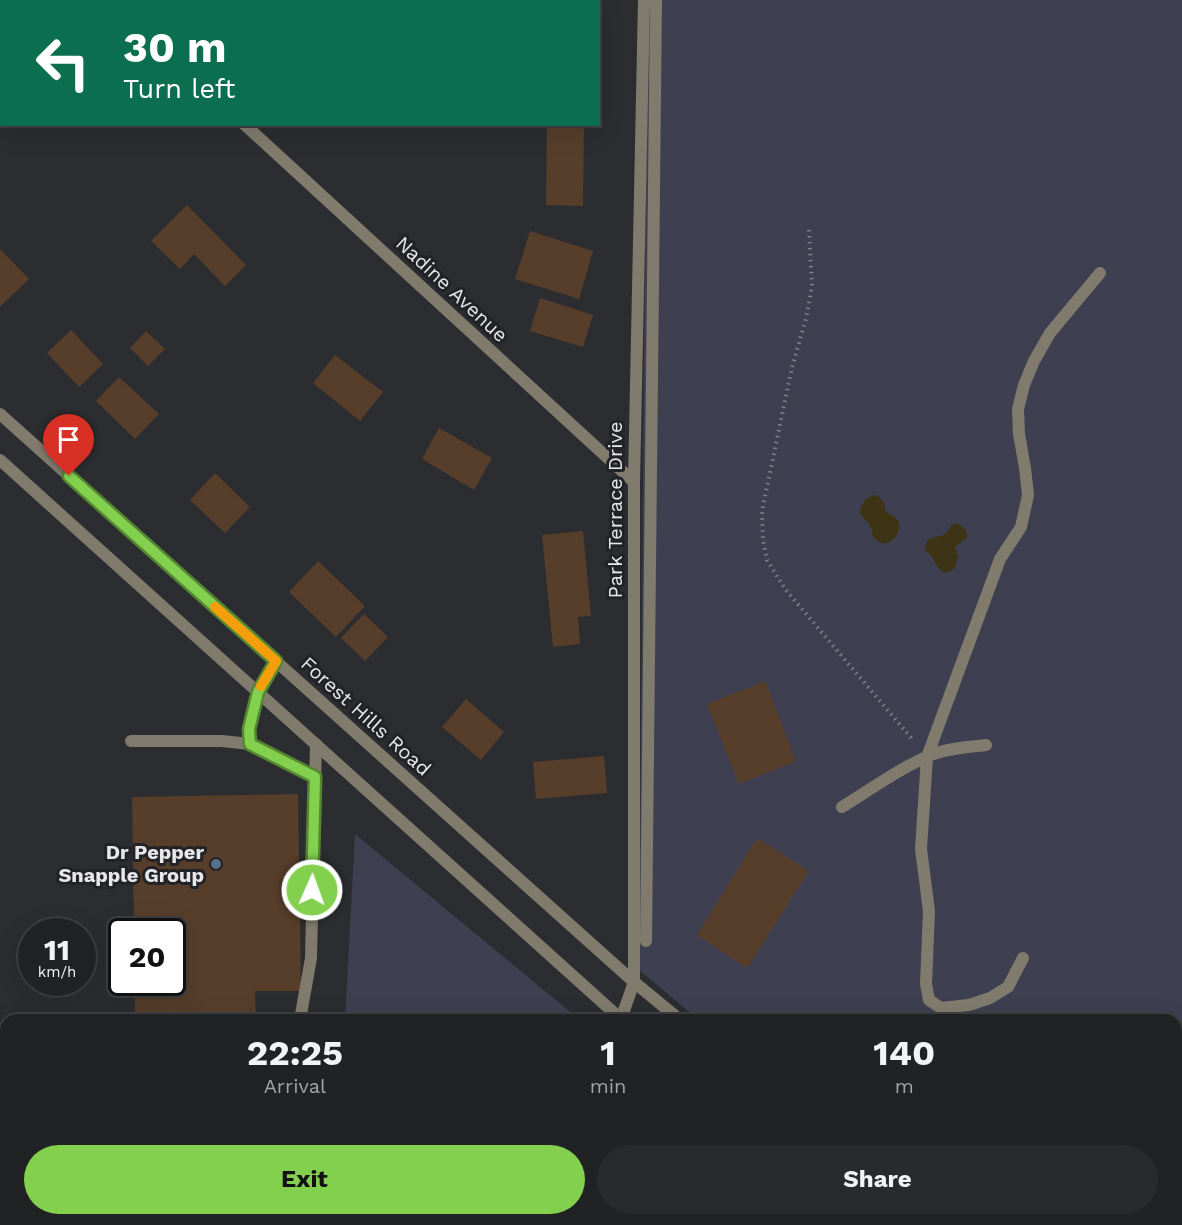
<!DOCTYPE html>
<html lang="en">
<head>
<meta charset="utf-8">
<style>
	body { margin:0; font-family:"Work Sans",sans-serif; background:#292a2c; color:#f1f3f6; height:100vh; display:flex; flex-direction:column; font-size:22px; white-space:nowrap }
	* { box-sizing:border-box; margin:0 }
	p { font-size:20px; color:#a2a4a6 }
	.icon { flex:none; width:33px; height:33px; fill:none; stroke:currentColor; stroke-width:2; stroke-linecap:round; stroke-linejoin:round }
	.map { position:relative; flex:1; overflow:hidden }
	.side { position:absolute; left:0px; top:1014px; width:1182px; height:212px; display:flex; flex-direction:column; background:#212224; border-radius:18px 18px 0 0; box-shadow:0 6px 24px #0002,0 0 0 2px #3e3f41 }
	.side>* { flex:none }
	.hud { position:absolute; left:0px; top:0px; width:600px; height:126px; box-shadow:0 6px 24px #0002,0 0 0 2px #3e3f41; background:#0b6e4f; color:#fff; overflow:hidden }
	.speed { position:absolute; left:18px; top:918px; display:flex; gap:12px; font-size:30px; font-weight:700; text-align:center }
	.speed>* { display:grid; place-content:center; width:78px; height:78px; border-radius:50%; background:#212224; box-shadow:0 6px 24px #0002,0 0 0 2px #3e3f41; line-height:1 }
	.speed small { font-size:15px; font-weight:400 }
	.speed .limit { border:3px solid #111; border-radius:9px; background:#fff; color:#111 }
	.pin { position:absolute; display:grid; place-items:center; width:51px; height:51px; color:#fff; margin:-62px -26px; border-radius:50% 50% 50% 0; rotate:-45deg; box-shadow:0 0 6px #0007 }
	.pin .icon { rotate:45deg }
	.me { position:absolute; width:66px; margin:-33px; rotate:2deg; stroke-linejoin:round; filter:drop-shadow(0 0 4px #0008) }
	.turn { display:flex; align-items:center; gap:21px; height:126px; padding:0 24px; font-size:27px }
	.turn .icon { width:78px; height:78px; stroke-width:2.5 }
	.turn b { display:block; font-size:42px; line-height:51px }
	.eta { display:flex; justify-content:space-evenly; align-items:center; height:102px; text-align:center }
	.eta b { font-size:36px; font-weight:700; line-height:42px }
	.button { display:flex; gap:12px; margin-top:auto; padding:12px 24px }
	.button a { flex:1; height:69px; border-radius:36px; background:#83d04e; color:#111; font-size:24px; font-weight:700; line-height:69px; text-align:center }
	.button a+a { background:#292a2c; color:#f1f3f6 }
	.map>svg:first-child { display:block }
	.green { fill:#3e4051 }
	.sand { fill:#3c3414 }
	.building { fill:#573e2b }
	.lines { fill:none; stroke-linecap:round; stroke-linejoin:round }
	.path { stroke:#808184; stroke-width:4; stroke-dasharray:1.5 4.5; stroke-linecap:butt }
	.service { stroke:#807b6d; stroke-width:12 }
	.minor { stroke:#807b6d; stroke-width:12 }
	.tertiary { stroke:#807b6d; stroke-width:12 }
	.route-casing { stroke:#558733; stroke-width:15 }
	.route { stroke:#83d04e; stroke-width:10 }
	.slow { stroke:#f59e0b; stroke-width:10 }
	.service-dot { fill:#5c6f8a; stroke:#222326; stroke-width:2 }
	.labels { text-anchor:middle; stroke-width:6; stroke-linejoin:round; paint-order:stroke }
	.street-label { font-size:20px; fill:#e7e7ea; stroke:#222326 }
	.poi-label { font-size:20px; font-weight:bold; fill:#e7e7ea; stroke:#222326; text-anchor:end }
</style>
</head>
<body>
<div class="map">
<svg width="1182" height="1225" viewBox="0 0 1182 1225">
	<rect width="100%" height="100%" fill="#2c2d30"/>
	<path class="green" d="M647,0H1182V1225H947L940,1220H1176V1020H699L639,970Z
		M355,834L580,1020H345Z
		M334,1220H822L829,1225H334Z"/>
	<path class="sand" d="M874,495C882,496 885,505 886,512C889,514 893,515 895,517C907,527 891,551 877,541C871,536 873,529 869,524C866,520 863,518 860,513C860,504 866,498 874,495Z
		M956,523C963,525 966,530 967,536L966,539L955,547L958,557L955,568C944,576 940,572 935,562C933,557 929,554 925,550C925,533 938,540 946,533C950,528 950,525 956,523Z"/>
	<path class="building" d="M547,124H584L583,206L546,205Z
		M187,205L246,265L225,286L194,254L180,269L151,241Z
		M530,231L593,251L579,299L515,279Z
		M0,249L29,279L0,307Z
		M540,298L593,315L583,347L530,331Z
		M71,330L103,364L79,387L47,353Z
		M146,331L165,349L148,366L130,348Z
		M335,355L383,392L360,421L313,383Z
		M119,377L159,414L135,439L96,401Z
		M439,428L492,458L474,490L422,459Z
		M215,473L250,507L225,533L190,500Z
		M583,531L591,616L578,617L580,644L553,647L542,535Z
		M318,561L365,606L336,637L289,592Z
		M364,614L388,637L365,661L341,638Z
		M765,681L796,761L739,784L707,704Z
		M466,699L504,732L481,760L442,727Z
		M604,756L607,793L536,799L533,762Z
		M298,794L301,991H255L256,1020H135V982H172V932H134L132,797Z
		M757,838L809,871L747,968L697,935Z"/>
	<g class="lines">
		<path class="path" d="M809,230L812,286L806,319L792,367L762,511L763,540L767,560L785,589L913,740"/>
		<path class="service" d="M258,692L249,729L250,744L315,778
			M131,741H222L250,744
			M842,807C871,789 900,768 931,755C948,748 968,747 986,745
			M646,941L656,0
			M1023,958L1008,987L990,998L969,1005L941,1008L929,1000L926,984L929,911L921,849L927,757L1000,559L1021,527L1028,495L1025,468L1019,434L1018,409L1024,385L1034,361L1050,333L1100,273
			M300,1020L311,958L316,744
			M1176,1122L1182,1097
			M1176,1140L1182,1141
			M292,1225L295,1220
			M1123,1225L1126,1220"/>
		<path class="minor" d="M102,0L104,2
			M262,2V0
			M244,124L634,482
			M621,1019L634,982V482L644,0"/>
		<path class="tertiary" d="M0,414L634,982L680,1020
			M0,460L622,1020
			M258,692L276,661
			M864,1220L871,1225
			M922,1220L929,1225"/>
	</g>
	<g class="lines">
		<defs>
			<path id="route" d="M69,476L276,661L258,692L249,729L250,744L315,777L312,890"/>
		</defs>
		<use href="#route" class="route-casing"/>
		<use href="#route" class="route"/>
		<path class="slow" d="M215,607L276,661L261,686"/>
	</g>
	<circle class="service-dot" cx="216" cy="864" r="6"/>
	<g class="labels">
		<g class="street-label">
			<text transform="translate(452 289) rotate(43)" y="7">Nadine Avenue</text>
			<text transform="translate(615 510) rotate(-90)" y="7">Park Terrace Drive</text>
			<text transform="translate(366 716) rotate(42)" y="7">Forest Hills Road</text>
		</g>
		<g class="poi-label">
			<text x="204" y="859">Dr Pepper<tspan x="204" dy="23">Snapple Group</tspan></text>
		</g>
	</g>
</svg>
<div class="speed"><div>11<small>km/h</small></div><div class="limit">20</div></div>
<div class="pin" style="left:69px;top:476px;background:#d93025"><svg class="icon" aria-label="arrive" viewBox="0 0 24 24"><path d="M6 21V4h12l-3 4 3 4H6"/></svg></div>
<svg class="me" style="left:312px;top:890px" viewBox="-20 -20 40 40"><circle r="17" fill="#83d04e" stroke="#fff" stroke-width="3"/><path d="M0-11L8 9 0 5-8 9z" fill="#fff"/></svg>
<div class="hud">
<div class="turn"><svg class="icon" aria-label="left" viewBox="0 0 24 24"><path d="M17 20v-9H6M10 6l-5 5 5 5"/></svg><div><b>30 m</b>Turn left</div></div>
</div>
<section class="side">
<div class="eta">
<div><b>22:25</b><p>Arrival</p></div>
<div><b>1</b><p>min</p></div>
<div><b>140</b><p>m</p></div>
</div>
<div class="button"><a>Exit</a><a>Share</a></div>
</section>
</div>
</body>
</html>
